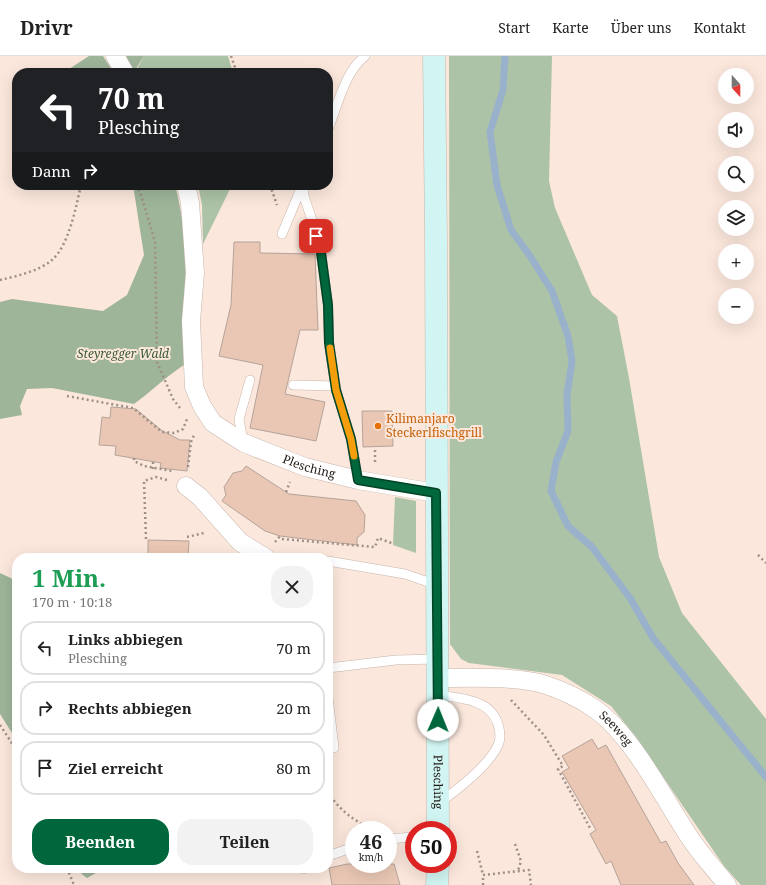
<!DOCTYPE html>
<html lang="de">
<head>
<meta charset="utf-8">
<style>
	body { margin:0; font-family:"Noto Serif",serif; background:#f2f2f2; color:#222; height:100vh; display:flex; flex-direction:column; font-size:15px; white-space:nowrap }
	* { box-sizing:border-box; margin:0 }
	p { font-size:13px; color:#767676 }
	.icon { flex:none; width:22px; height:22px; fill:none; stroke:currentColor; stroke-width:2; stroke-linecap:round; stroke-linejoin:round }
	.map { position:relative; flex:1; overflow:hidden }
	.panel { position:absolute; left:12px; top:497px; width:321px; height:320px; display:flex; flex-direction:column; background:#fff; border-radius:16px; box-shadow:0 4px 16px #0002 }
	.panel>* { flex:none }
	.top-card { position:absolute; left:12px; top:12px; width:321px; height:122px; border-radius:16px; box-shadow:0 4px 16px #0002; background:#202124; color:#fff; overflow:hidden }
	.needle { width:26px; rotate:159deg }
	.buttons { position:absolute; left:718px; top:12px; display:grid; gap:8px }
	.buttons a { display:grid; place-items:center; width:36px; height:36px; border-radius:50%; background:#fff; box-shadow:0 4px 16px #0002; font-size:20px }
	.speed { position:absolute; left:345px; top:765px; display:flex; gap:8px; font-size:20px; font-weight:700; text-align:center }
	.speed>* { display:grid; place-content:center; width:52px; height:52px; border-radius:50%; background:#fff; box-shadow:0 4px 16px #0002; line-height:1 }
	.speed small { font-size:10px; font-weight:400 }
	.speed .limit { border:6px solid #d22; background:#fff; color:#111 }
	.pin { position:absolute; display:grid; place-items:center; width:34px; height:34px; color:#fff; margin:-17px; border-radius:8px; box-shadow:0 2px 6px #0006 }
	.me { position:absolute; width:44px; margin:-22px; rotate:1deg; stroke-linejoin:round; filter:drop-shadow(0 0 3px #0008) }
	.turn { display:flex; align-items:center; gap:14px; height:84px; padding:0 20px; font-size:18px }
	.turn .icon { width:52px; height:52px; stroke-width:2.5 }
	.turn b { display:block; font-size:28px; line-height:34px }
	.then { display:flex; align-items:center; height:38px; padding:0 20px; background:#0003; gap:8px; font-size:15px }
	.round { display:grid; place-items:center; flex:none; width:42px; height:42px; border-radius:16px; background:#f2f2f2 }
	.headline { display:flex; align-items:center; justify-content:space-between; height:68px; padding:0 20px }
	h1 { font-size:24px; font-weight:700; line-height:30px; color:#1e9e55 }
	.cta { display:flex; gap:8px; margin-top:auto; padding:8px 20px }
	.cta a { flex:1; height:46px; border-radius:16px; background:#00673c; color:#fff; font-size:16px; font-weight:700; line-height:46px; text-align:center }
	.cta a+a { background:#f2f2f2; color:#222 }
	ul { padding:0; list-style:none }
	li { display:flex; align-items:center; gap:12px; height:54px; margin:0 8px 6px; padding:0 12px; border:2px solid #e0e0e0; border-radius:16px }
	li div { flex:1 }
	li b { display:block; font-size:15px }
	li em { font-style:normal }
	header { display:flex; align-items:center; gap:24px; box-sizing:border-box; height:56px; padding:0 20px; background:#fff; border-bottom:1px solid #e0e0e0 }
	header strong { font-size:19px }
	nav { display:flex; gap:22px; margin-inline-start:auto; font-size:14px }
	.map>svg:first-child { display:block }
	.green { fill:#acc3a7 }
	.forest { fill:#9eb59a }
	.lines { fill:none; stroke-linecap:round; stroke-linejoin:round }
	.stream { stroke:#9ab1cc; stroke-width:7 }
	.building { fill:#e9c7b4; stroke:#b5a399 }
	.lane-casing { stroke:#c8b5ab; stroke-width:10 }
	.street-casing { stroke:#c8b5ab; stroke-width:19 }
	.secondary-casing { stroke:#c8b5ab; stroke-width:23 }
	.path { stroke:#9e8f87; stroke-width:2.5; stroke-dasharray:2 3; stroke-linecap:butt }
	.lane { stroke:#fff; stroke-width:9 }
	.street { stroke:#fff; stroke-width:18 }
	.secondary { stroke:#d1f5f2; stroke-width:22 }
	.route-casing { stroke:#004327; stroke-width:10 }
	.route { stroke:#00673c; stroke-width:7 }
	.slow { stroke:#f59e0b; stroke-width:7 }
	.food-dot { fill:#e8710a; stroke:#fbe7dc; stroke-width:1.5 }
	.labels { text-anchor:middle; stroke-width:4; stroke-linejoin:round; paint-order:stroke }
	.park-label { font-size:12px; font-style:italic; fill:#3a5c33; stroke:#fbe7dc }
	.food-label { font-size:12px; fill:#c56008; stroke:#fbe7dc; text-anchor:start }
	.street-label { font-size:12px; fill:#1f1814; stroke:#fbe7dc }
</style>
</head>
<body>
<header>
<strong>Drivr</strong>
<nav><a>Start</a><a>Karte</a><a>Über uns</a><a>Kontakt</a></nav>
</header>
<div class="map">
<svg width="766" height="829" viewBox="0 0 766 829">
	<rect width="100%" height="100%" fill="#fbe7dc"/>
	<path class="green" d="M144,0H228L233,17H135Z
		M449,0H552L549,125L555,152L592,239L617,260L629,322L659,501L682,557L766,663V829H741L724,810L635,680L611,650L562,619L469,607L461,603L450,588Z
		M198,129H232L203,188L202,149Z
		M395,441L416,445V497L393,489Z"/>
	<path class="forest" d="M89,0H103L114,17H63Z
		M126,0H144L134,16Z
		M133,129H175C191,187 185,250 184,309C165,321 151,336 134,348L52,332L27,333L20,350L22,359L0,363V246L12,243L103,255L127,239L144,199Z
		M0,517L17,525V685L0,658Z
		M74,812H105L87,822Z"/>
	<g class="lines">
		<path class="stream" d="M505,0L503,34L490,76L497,129L511,174L530,200L552,235L568,280L572,305L567,339L568,375L556,406L551,435L568,470L592,491L630,542L653,582L766,721"/>
	</g>
	<path class="building" d="M234,186H260V197L315,198L318,274H300L285,338L325,346L316,385L250,372L263,309L219,300L231,249Z
		M111,351L136,353L161,374L180,384H190L187,415L160,412L161,407L115,399L116,390L99,389L102,361L110,362Z
		M362,355H392L393,390L363,391Z
		M246,410L289,438L356,445L365,459L364,476L357,482V489L280,480L265,475L222,445L226,439L224,431L233,417L242,415Z
		M148,484L189,485L188,502H148Z
		M592,683L598,693L606,689L661,787L666,785L678,807L694,829H621L611,805L606,808L590,778L596,774L562,716L569,712L562,700Z
		M347,808H394L400,829H332L329,812Z"/>
	<g class="lines">
		<defs>
			<path id="lane" d="M328,73C338,49 344,17 365,0
				M303,129L304,140L320,189L328,249L329,287L336,334L351,383L358,424
				M282,178L302,130
				M293,329L336,330
				M243,386L239,363L250,324
				M328,505L405,518L437,529
				M328,612L396,604L437,603
				M438,639C460,642 490,643 498,668C500,675 501,683 498,689C489,710 457,734 439,747
				M328,641L334,692
				M388,783L414,781
				M328,800L354,791
				M303,813L305,812"/>
			<g id="street">
				<path d="M115,0L125,17"/>
				<path id="s1" d="M186,129L190,147L195,217L191,265L194,331L202,350L213,367L244,387L305,411L358,424L436,437"/>
				<path d="M186,430L200,441L240,486L266,502"/>
				<path id="s2" d="M438,622C468,622 515,620 543,628C562,634 579,642 595,653C633,680 664,743 690,782C700,798 715,813 727,829"/>
			</g>
			<g id="secondary">
				<path id="s3" d="M434,0L436,183L438,774"/>
				<path d="M437,829L438,808"/>
			</g>
		</defs>
		<use href="#lane" class="lane-casing"/>
		<use href="#street" class="street-casing"/>
		<use href="#secondary" class="secondary-casing"/>
		<path class="path" d="M231,0L237,17
			M136,129L141,139L155,186L157,306L173,343L180,352
			M270,129L277,149
			M0,224C17,220 39,215 52,204C69,189 76,151 81,129
			M67,340L133,352L162,376L174,377L183,373L187,363
			M134,402V405L144,410L172,415
			M375,406V391
			M188,411L191,386L195,377
			M153,413V406
			M286,436L290,426
			M187,481L204,477
			M146,483L144,425L156,421L167,424
			M282,483L375,491L378,482L394,488
			M275,486L280,480
			M758,499L766,507
			M511,644L544,679L563,710L558,713L590,772
			M0,669L17,695
			M328,736C338,753 355,766 374,774
			M515,788L521,805L518,815
			M477,795L483,819
			M67,812L74,829
			M483,829V819L529,814L531,829"/>
		<use href="#lane" class="lane"/>
		<use href="#street" class="street"/>
		<use href="#secondary" class="secondary"/>
	</g>
	<g class="lines">
		<defs>
			<path id="route" d="M316,180L320,189L328,249L329,287L336,334L351,383L358,424L436,437L438,664"/>
		</defs>
		<use href="#route" class="route-casing"/>
		<use href="#route" class="route"/>
		<path class="slow" d="M330,292L336,334L351,383L354,400"/>
	</g>
	<circle class="food-dot" cx="378" cy="370" r="4"/>
	<g class="labels">
		<g class="park-label">
			<text x="123" y="302">Steyregger Wald</text>
		</g>
		<g class="food-label">
			<text x="386" y="367">Kilimanjaro<tspan x="386" dy="14">Steckerlfischgrill</tspan></text>
		</g>
		<g class="street-label">
			<text dy="4" stroke="none"><textPath href="#s1" startOffset="350">Plesching</textPath></text>
			<text dy="4" stroke="none"><textPath href="#s2" startOffset="192">Seeweg</textPath></text>
			<text dy="4" stroke="none"><textPath href="#s3" startOffset="726">Plesching</textPath></text>
		</g>
	</g>
</svg>
<div class="buttons">
<a><svg class="needle" viewBox="-14 -14 28 28"><path d="M0-13l5 13h-10z" fill="#e53935"/><path d="M0 13l5-13h-10z" fill="#767676"/></svg></a>
<a><svg class="icon" aria-label="sound" viewBox="0 0 24 24"><path d="M4 9h4l5-4v14l-5-4H4zM17 9q2 3 0 6"/></svg></a>
<a><svg class="icon" aria-label="search" viewBox="0 0 24 24"><circle cx="10" cy="10" r="6"/><path d="M15 15l6 6"/></svg></a>
<a><svg class="icon" aria-label="layers" viewBox="0 0 24 24"><path d="M12 4l9 5-9 5-9-5zM3 14l9 5 9-5"/></svg></a>
<a>+</a>
<a>−</a>
</div>
<div class="speed"><div>46<small>km/h</small></div><div class="limit">50</div></div>
<div class="pin" style="left:316px;top:180px;background:#d93025"><svg class="icon" aria-label="arrive" viewBox="0 0 24 24"><path d="M6 21V4h12l-3 4 3 4H6"/></svg></div>
<svg class="me" style="left:438px;top:664px" viewBox="-20 -20 40 40"><circle r="19" fill="#fff"/><path d="M0-13L10 11 0 6-10 11z" fill="#00673c"/></svg>
<div class="top-card">
<div class="turn"><svg class="icon" aria-label="left" viewBox="0 0 24 24"><path d="M17 20v-9H6M10 6l-5 5 5 5"/></svg><div><b>70 m</b>Plesching</div></div>
<div class="then">Dann<svg class="icon" aria-label="right" viewBox="0 0 24 24"><path d="M7 20v-9h11M14 6l5 5-5 5"/></svg></div>
</div>
<section class="panel">
<div class="headline"><div><h1>1 Min.</h1><p>170 m · 10:18</p></div><a class="round"><svg class="icon" aria-label="close" viewBox="0 0 24 24"><path d="M6 6l12 12M18 6L6 18"/></svg></a></div>
<ul>
<li><svg class="icon" aria-label="left" viewBox="0 0 24 24"><path d="M17 20v-9H6M10 6l-5 5 5 5"/></svg><div><b>Links abbiegen</b><p>Plesching</p></div><em>70 m</em></li>
<li><svg class="icon" aria-label="right" viewBox="0 0 24 24"><path d="M7 20v-9h11M14 6l5 5-5 5"/></svg><div><b>Rechts abbiegen</b></div><em>20 m</em></li>
<li><svg class="icon" aria-label="arrive" viewBox="0 0 24 24"><path d="M6 21V4h12l-3 4 3 4H6"/></svg><div><b>Ziel erreicht</b></div><em>80 m</em></li>
</ul>
<div class="cta"><a>Beenden</a><a>Teilen</a></div>
</section>
</div>
</body>
</html>
